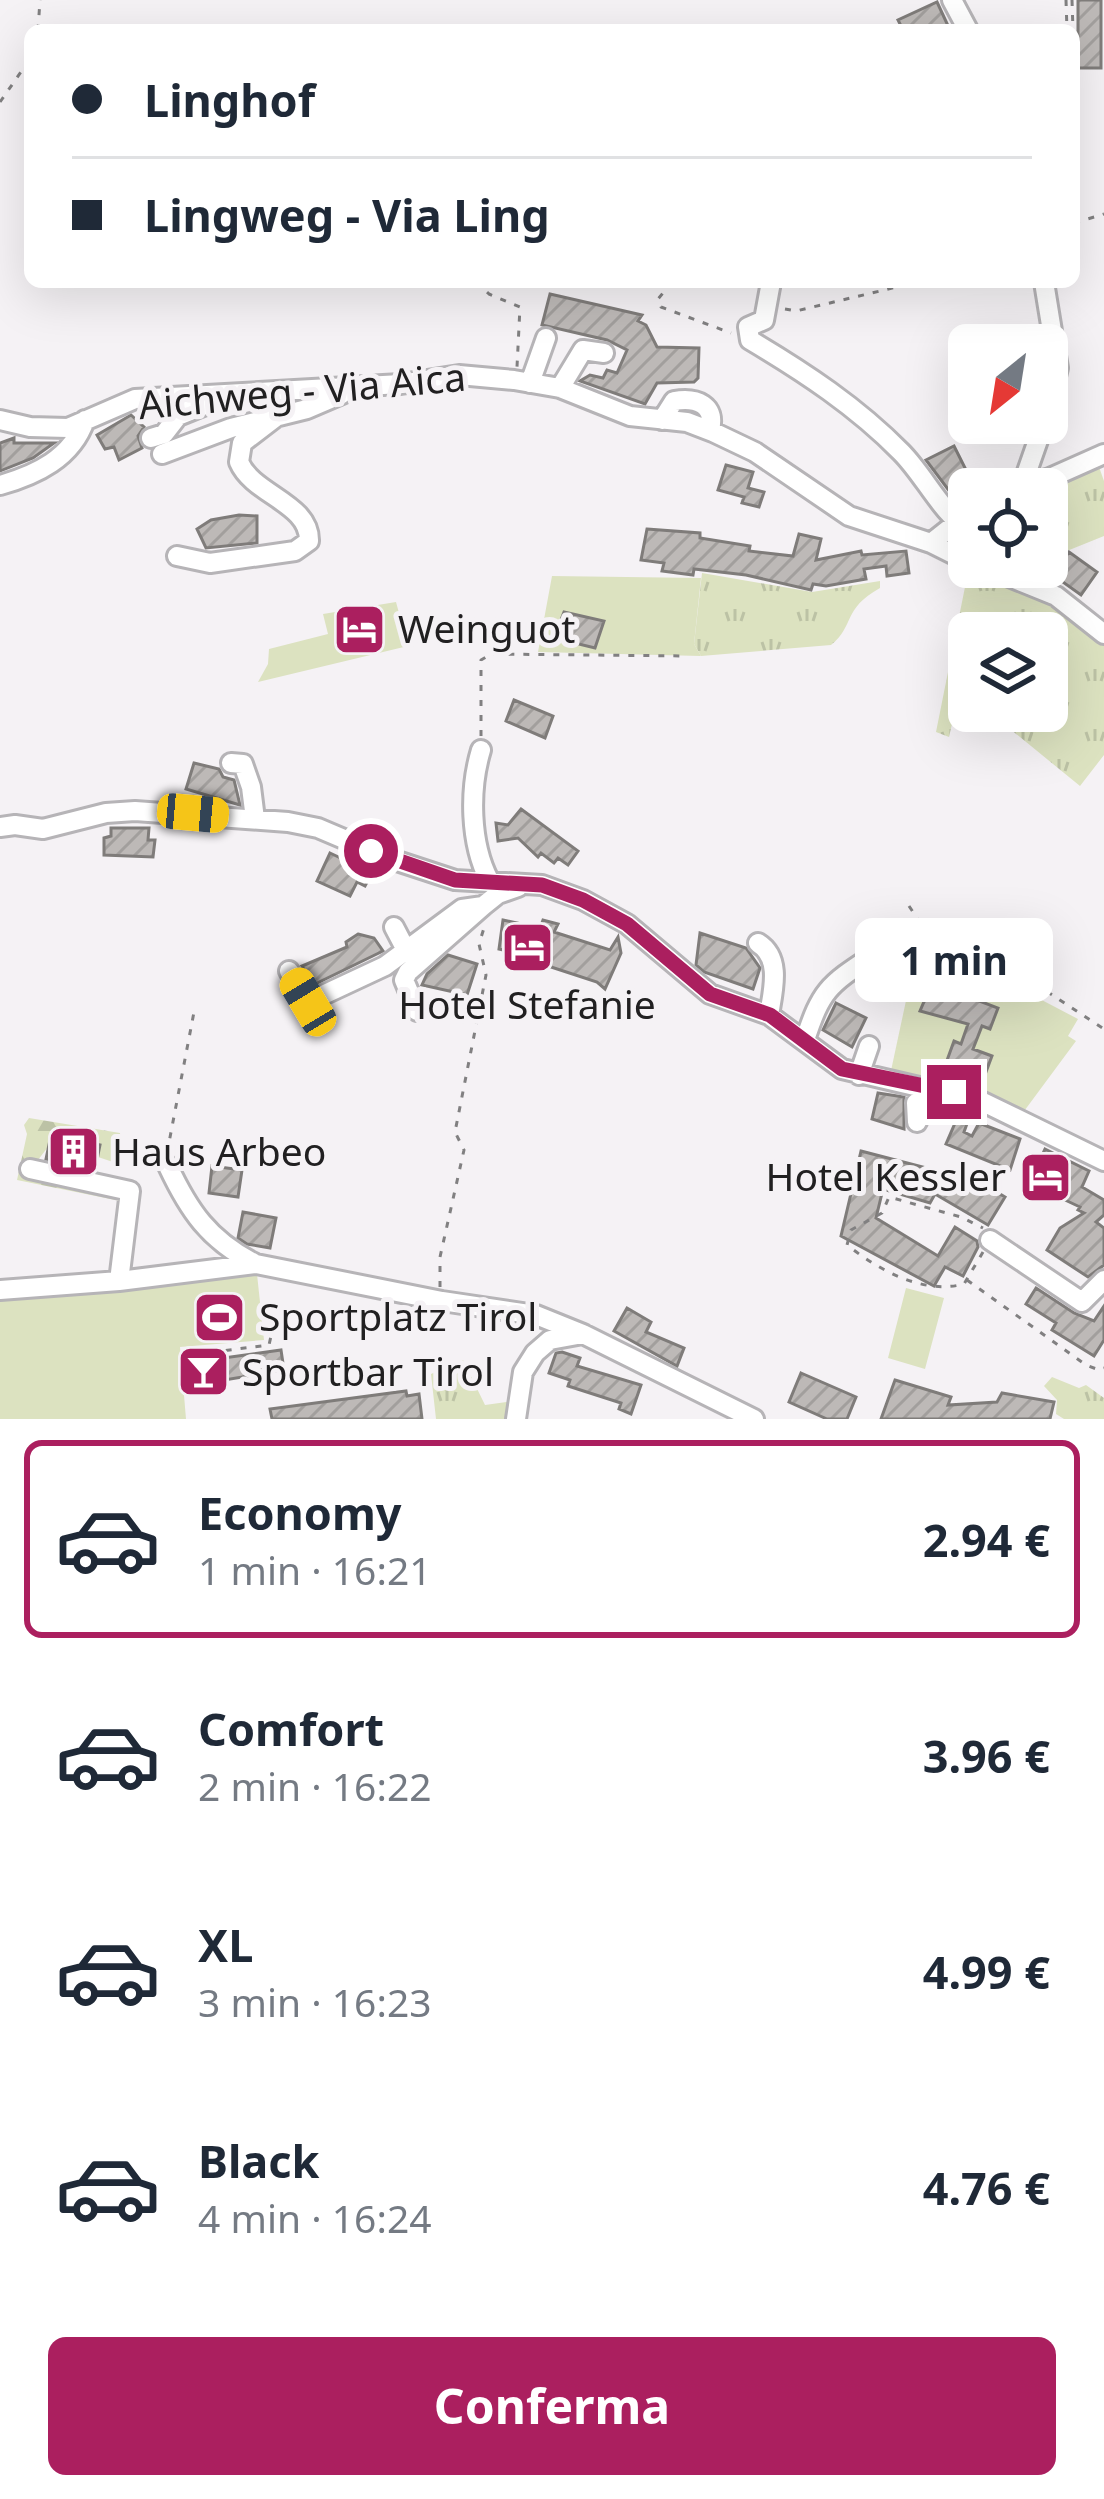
<!DOCTYPE html>
<html lang="it">
<head>
<meta charset="utf-8">
<style>
  body { margin:0; font-family:"Noto Sans",sans-serif; background:#f6f6f7; color:#1f2937; height:100vh; display:flex; flex-direction:column; font-size:45px; white-space:nowrap }
  * { box-sizing:border-box; margin:0 }
  p { font-size:39px; color:#747a83 }
  .icon { flex:none; width:66px; height:66px; fill:none; stroke:currentColor; stroke-width:2; stroke-linecap:round; stroke-linejoin:round }
  .map { position:relative; height:1419px; overflow:hidden }
  .details { display:flex; flex-direction:column; background:#fff; flex:1 }
  .details>* { flex:none }
  .banner { position:absolute; left:24px; top:24px; width:1056px; height:264px; border-radius:18px; box-shadow:0 12px 48px #0002; display:grid; align-content:center; height:264px; padding:0 48px; background:#fff }
  .needle { width:78px; rotate:210deg }
  .fabs { position:absolute; left:948px; top:324px; display:grid; gap:24px }
  .fabs a { display:grid; place-items:center; width:120px; height:120px; border-radius:18px; background:#fff; box-shadow:0 12px 48px #0002; font-size:60px }
  .end { position:absolute; width:54px; height:54px; margin:-27px; border:15px solid #ab1f5f; background:#fff; box-shadow:0 0 0 6px #fff }
  .from { border-radius:50% }
  .bubble { position:absolute; height:84px; border-radius:18px; background:#fff; box-shadow:0 12px 48px #0002; font-size:39px; font-weight:700; line-height:84px; text-align:center }
  .car { position:absolute; width:36px; height:72px; margin:-36px -18px; border-radius:15px; box-shadow:0 0 9px 3px #0007; background:linear-gradient(#f5c518 24%,#345 0 40%,#f5c518 0 76%,#345 0 86%,#f5c518 0) }
  .banner b { display:flex; align-items:center; gap:42px; height:114px; font-size:45px }
  .banner b+b { border-top:3px solid #e0e1e3 }
  .banner i { width:30px; height:30px; background:#1f2937 }
  ul { padding:21px 0 0; list-style:none }
  li { display:flex; align-items:center; gap:36px; height:198px; margin:0 24px 18px; padding:0 24px; border:6px solid transparent; border-radius:18px }
  li div { flex:1 }
  li b { display:block; font-size:45px }
  li em { font-style:normal; font-weight:700 }
  li.on { border-color:#ab1f5f }
  li>.icon { width:108px; height:108px; stroke-width:1.5 }
  .primary-button { display:flex; gap:24px; margin-top:auto; padding:24px 48px }
  .primary-button a { flex:1; height:138px; border-radius:18px; background:#ab1f5f; color:#fff; font-size:48px; font-weight:700; line-height:138px; text-align:center }
  .map>svg:first-child { display:block }
  .grass { fill:url(#grass-tufts) }
  .forest { fill:url(#forest-firs) }
  .garden { fill:#dce2c0 }
  .building { fill:url(#building-hatch); stroke:#7f7c7a; stroke-width:3 }
  .lines { fill:none; stroke-linecap:round; stroke-linejoin:round }
  .minor-casing { stroke:#b6b4b7; stroke-width:24 }
  .path { stroke:#818081; stroke-width:3; stroke-dasharray:6 9; stroke-linecap:butt }
  .minor { stroke:#fff; stroke-width:18 }
  .route { stroke:#ab1f5f; stroke-width:15 }
  .labels { text-anchor:middle; stroke-width:10; stroke-linejoin:round; paint-order:stroke }
  .street-label { font-size:39px; fill:#212021; stroke:#f5f2f5 }
  .poi-label { font-size:39px; fill:#212021; stroke:#f5f2f5; text-anchor:start }
</style>
</head>
<body>
<div class="map">
<svg width="1104" height="1419" viewBox="0 0 1104 1419">
  <defs>
    <pattern id="grass-tufts" width="24" height="20" patternUnits="userSpaceOnUse" patternTransform="scale(3)"><rect width="24" height="20" fill="#dce2c0"/><path d="M3 7l-1-3M5 7V3M7 7l1-3M15 17l-1-3M17 17v-4M19 17l1-3" fill="none" stroke="#bcc2a5"/></pattern>
    <pattern id="forest-firs" width="22" height="20" patternUnits="userSpaceOnUse" patternTransform="scale(3)"><rect width="22" height="20" fill="#dce2c0"/><path d="M5 1l3.5 6h-7zM16 11l3.5 6h-7z" fill="#bcc2a5"/></pattern>
    <pattern id="building-hatch" width="6" height="6" patternUnits="userSpaceOnUse" patternTransform="scale(3)"><rect width="6" height="6" fill="#bdb9b7"/><path d="M-1 1l2-2M0 6l6-6M5 7l2-2" fill="none" stroke="#a29f9d"/></pattern>
  </defs>
  <rect width="100%" height="100%" fill="#f5f2f5"/>
  <path class="grass" d="M 1098,464 L 1104,481 L 1104,536 L 1047,559 L 1047,489 L 1033,489 Z
    M 969,567 C 1021,567 1064,605 1104,634 L 1104,755 L 1080,786 L 988,711 L 1047,711 L 1047,633 L 969,633 L 969,695 L 960,689 L 949,737 L 936,732 Z
    M 702,573 L 812,592 L 880,581 L 880,588 C 842,609 855,626 831,645 L 701,656 L 694,644 Z
    M 463,1360 L 485,1405 L 520,1400 L 516,1419 L 436,1419 L 431,1374 Z
    M 1052,1377 L 1079,1388 L 1086,1385 L 1104,1398 L 1104,1419 L 1064,1419 L 1056,1414 L 1057,1400 L 1044,1386 Z"/>
  <path class="forest" d="M 29,1118 L 120,1133 L 122,1151 L 116,1163 L 98,1157 L 100,1145 L 51,1135 L 48,1147 L 31,1169 L 126,1188 L 130,1203 L 17,1180 L 27,1134 L 24,1125 Z"/>
  <path class="garden" d="M 552,576 L 701,578 L 694,644 L 701,656 L 538,652 Z
    M 396,602 L 408,646 L 258,682 L 268,664 L 269,649 L 328,634 L 323,614 Z
    M 923,938 L 1078,1019 L 1068,1036 L 1076,1041 L 1019,1118 L 889,1080 L 913,968 Z
    M 257,1274 L 264,1340 L 180,1347 L 186,1419 L 0,1419 L 0,1295 Z
    M 906,1288 L 944,1298 L 925,1369 L 888,1358 Z"/>
  <path class="building" d="M 1078,0 L 1101,0 L 1101,68 L 1078,68 Z
    M 937,2 L 950,30 L 903,30 L 898,20 Z
    M 550,294 L 642,315 L 638,321 L 646,325 L 657,347 L 699,348 L 698,378 L 694,382 L 657,383 L 645,404 L 580,381 L 590,375 L 603,378 L 607,370 L 617,373 L 627,350 L 607,340 L 542,325 Z
    M 131,415 L 144,427 L 138,436 L 142,448 L 119,460 L 114,447 L 105,449 L 97,435 Z
    M 14,438 L 14,443 L 54,443 L 33,458 L 0,471 L 0,443 Z
    M 954,446 L 969,476 L 978,473 L 983,485 L 969,489 L 969,500 L 959,504 L 926,460 Z
    M 726,465 L 753,472 L 748,488 L 764,492 L 759,507 L 742,503 L 744,497 L 718,490 Z
    M 239,515 L 257,516 L 257,543 L 206,548 L 197,529 L 211,520 Z
    M 647,529 L 700,533 L 700,538 L 750,546 L 749,551 L 793,556 L 799,534 L 821,539 L 816,560 L 861,551 L 862,555 L 906,551 L 909,573 L 887,576 L 886,566 L 864,569 L 866,579 L 826,586 L 813,584 L 811,590 L 746,575 L 694,569 L 693,575 L 662,571 L 664,563 L 641,560 Z
    M 1069,552 L 1097,572 L 1081,595 L 1053,575 Z
    M 564,612 L 604,621 L 595,648 L 554,638 Z
    M 372,613 L 374,641 L 339,643 L 337,615 Z
    M 514,700 L 553,716 L 545,738 L 506,721 Z
    M 194,763 L 219,769 L 223,777 L 234,780 L 240,805 L 186,789 Z
    M 521,809 L 578,851 L 568,865 L 558,858 L 554,863 L 541,853 L 538,857 L 518,838 L 498,841 L 496,823 L 508,825 Z
    M 111,828 L 149,828 L 148,840 L 155,840 L 153,857 L 104,855 L 104,838 L 111,836 Z
    M 330,853 L 372,873 L 365,886 L 357,882 L 350,896 L 317,881 Z
    M 503,920 L 540,928 L 543,920 L 558,924 L 554,932 L 610,950 L 618,937 L 621,953 L 605,989 L 597,982 L 545,965 L 547,960 L 499,949 Z
    M 700,933 L 746,948 L 760,968 L 753,989 L 704,972 L 696,965 Z
    M 358,934 L 374,938 L 383,951 L 313,985 L 302,966 L 347,947 L 346,942 Z
    M 448,955 L 477,964 L 467,995 L 422,985 L 427,974 Z
    M 932,983 L 998,1008 L 990,1029 L 982,1026 L 973,1049 L 992,1056 L 980,1088 L 941,1077 L 954,1041 L 961,1044 L 968,1024 L 920,1011 Z
    M 836,1003 L 866,1018 L 852,1047 L 823,1030 Z
    M 878,1093 L 904,1097 L 904,1129 L 872,1119 Z
    M 959,1114 L 969,1118 L 964,1132 L 972,1136 L 979,1123 L 1020,1139 L 1010,1170 L 946,1144 Z
    M 51,1135 L 100,1145 L 95,1170 L 46,1159 Z
    M 1045,1149 L 1089,1171 L 1082,1187 L 1104,1200 L 1104,1215 L 1096,1222 L 1104,1228 L 1104,1265 L 1088,1277 L 1047,1250 L 1060,1228 L 1084,1213 L 1078,1210 L 1080,1207 L 1029,1183 Z
    M 861,1151 L 980,1182 L 1005,1197 L 988,1225 L 935,1194 L 930,1203 L 883,1189 L 876,1218 L 938,1256 L 955,1227 L 977,1241 L 978,1247 L 963,1276 L 945,1267 L 934,1286 L 841,1236 Z
    M 212,1166 L 242,1170 L 238,1197 L 209,1193 Z
    M 243,1212 L 276,1218 L 270,1248 L 247,1244 L 238,1238 Z
    M 1036,1288 L 1074,1313 L 1094,1321 L 1104,1306 L 1104,1340 L 1094,1356 L 1052,1330 L 1056,1323 L 1026,1304 Z
    M 627,1308 L 651,1322 L 646,1332 L 684,1348 L 677,1366 L 614,1331 Z
    M 281,1350 L 284,1370 L 188,1386 L 187,1363 Z
    M 562,1352 L 580,1358 L 577,1366 L 641,1385 L 631,1414 L 619,1409 L 621,1403 L 568,1386 L 570,1380 L 549,1373 L 556,1353 Z
    M 801,1373 L 856,1397 L 847,1419 L 827,1419 L 789,1402 Z
    M 895,1380 L 951,1397 L 948,1405 L 997,1402 L 1002,1393 L 1054,1402 L 1050,1419 L 881,1419 Z
    M 406,1391 L 407,1396 L 419,1394 L 422,1419 L 272,1419 L 270,1409 Z"/>
  <g class="lines">
    <defs>
      <path id="minor" d="M 952,0 L 968,30
        M 771,282 L 764,320 L 748,327 L 750,340 C 804,372 857,407 901,452 C 925,476 941,513 969,530
        M 1044,282 L 1058,368 L 1047,414
        M 530,383 L 546,338
        M 560,388 L 583,350 L 604,353
        M 0,420 L 30,427 L 68,428 L 135,399 L 401,384 L 459,375 L 514,380 L 560,388 L 630,416 L 687,422 L 713,432 L 755,452 L 849,516 L 931,543 L 969,562
        M 662,420 L 674,401 C 697,397 716,405 710,430
        M 151,438 L 164,434 L 178,416 L 225,397
        M 162,454 L 231,428 L 307,409 L 342,394
        M 1023,483 L 1044,423
        M 0,485 C 36,475 72,458 85,420
        M 1011,489 L 1050,478 L 1104,454
        M 931,543 L 969,513
        M 177,556 L 210,563 L 295,551 L 309,541 C 310,503 253,495 239,462 L 242,443 L 276,417
        M 985,567 L 1056,596 L 1104,634
        M 481,750 C 469,790 470,843 489,880
        M 231,763 L 243,764 L 251,787 L 255,819
        M 0,827 L 15,825 L 43,829 L 106,813 L 135,811 L 288,822 L 318,828 L 391,859 L 455,880 L 542,885 L 583,900 L 627,924 L 710,994 L 769,1015 L 842,1069 L 983,1102 L 1104,1161
        M 394,927 L 406,950
        M 758,943 C 782,958 773,990 769,1015
        M 289,971 L 308,1002 L 385,966 L 462,909 L 483,906 L 498,894 L 518,887
        M 417,1011 L 404,980 L 408,972 L 483,906
        M 805,1040 C 821,991 828,985 871,957 L 889,963
        M 859,1075 L 869,1046
        M 917,1110 L 945,1113
        M 917,1122 L 916,1103 L 935,1089
        M 168,1166 C 189,1211 209,1240 254,1263
        M 30,1169 L 130,1191 L 119,1281
        M 990,1240 L 1082,1302 L 1104,1280
        M 0,1290 L 119,1281 L 256,1264 L 442,1301 L 536,1315 L 583,1334
        M 516,1419 L 523,1372 L 535,1353 L 550,1340 L 583,1334 L 754,1419"/>
    </defs>
    <use href="#minor" class="minor-casing"/>
    <path class="path" d="M 1066,0 L 1067,30
      M 1072,0 L 1073,30
      M 38,30 L 40,0
      M 1074,46 L 1076,46
      M 0,102 L 30,59
      M 1074,223 L 1104,214
      M 476,282 L 489,294 L 520,307 L 517,367
      M 672,282 L 658,299 L 661,307 L 731,333
      M 785,309 L 796,311 L 918,282
      M 481,736 L 481,660 L 491,654 L 686,656
      M 909,906 L 919,921 L 944,940 L 970,948 L 1037,985 L 1104,1029
      M 167,1153 L 194,1012
      M 983,1252 L 964,1284 C 923,1295 879,1270 847,1245 L 851,1230 L 882,1213 L 889,1197 L 961,1217 L 983,1228
      M 967,1280 L 1086,1365 L 1099,1370 L 1104,1368
      M 440,1287 L 440,1257 L 464,1150 L 455,1132 L 486,975 L 479,944 L 484,928
      M 181,1356 L 269,1345 L 271,1336"/>
    <use href="#minor" class="minor"/>
  </g>
  <g class="lines">
    <path class="route" d="M 371,851 L 455,880 L 542,885 L 583,900 L 627,924 L 710,994 L 770,1015 L 842,1069 L 954,1092"/>
  </g>
  <defs>
    <symbol id="hotel-square" viewBox="-11 -11 22 22"><rect x="-9" y="-9" width="18" height="18" rx="4" fill="#ab1f5f" stroke="#f5f2f5"/><path d="M-6-4.5h1.5V1H6V5H4.5V3h-9V5H-6ZM-4 0a1.8 1.8 0 1 1 3.6 0ZM.5 0V-2.5h3Q6-2.5 6 0Z" fill="#fff"/></symbol>
    <symbol id="building-square" viewBox="-11 -11 22 22"><rect x="-9" y="-9" width="18" height="18" rx="4" fill="#ab1f5f" stroke="#f5f2f5"/><path d="M-4-6H4V6H1V3H-1V6H-4ZM-2.5-4.3h1.7v1.8h-1.7ZM.8-4.3h1.7v1.8H.8ZM-2.5-1h1.7V.8h-1.7ZM.8-1h1.7V.8H.8Z" fill="#fff"/></symbol>
    <symbol id="stadium-square" viewBox="-11 -11 22 22"><rect x="-9" y="-9" width="18" height="18" rx="4" fill="#ab1f5f" stroke="#f5f2f5"/><path d="M0-5a6.5 5 0 1 0 0 10a6.5 5 0 1 0 0-10ZM-3.5-1.8h7v3.6h-7Z" fill="#fff"/></symbol>
    <symbol id="bar-square" viewBox="-11 -11 22 22"><rect x="-9" y="-9" width="18" height="18" rx="4" fill="#ab1f5f" stroke="#f5f2f5"/><path d="M-6-5H6L.8 .8V4.5H3.5V6h-7V4.5H-.8V.8Z" fill="#fff"/></symbol>
  </defs>
  <g fill-rule="evenodd">
    <use href="#hotel-square" x="330" y="600" width="59" height="59"/>
    <use href="#hotel-square" x="498" y="918" width="59" height="59"/>
    <use href="#building-square" x="44" y="1122" width="59" height="59"/>
    <use href="#hotel-square" x="1016" y="1148" width="59" height="59"/>
    <use href="#stadium-square" x="190" y="1288" width="59" height="59"/>
    <use href="#bar-square" x="174" y="1342" width="59" height="59"/>
  </g>
  <g class="labels">
    <g class="street-label">
      <text transform="translate(302 391) rotate(-5)" y="14">Aichweg - Via Aica</text>
    </g>
    <g class="poi-label">
      <text x="398" y="643">Weinguot</text>
      <text x="527" y="1019" text-anchor="middle">Hotel Stefanie</text>
      <text x="112" y="1166">Haus Arbeo</text>
      <text x="1006" y="1191" text-anchor="end">Hotel Kessler</text>
      <text x="259" y="1331">Sportplatz Tirol</text>
      <text x="242" y="1386">Sportbar Tirol</text>
    </g>
  </g>
</svg>
<div class="fabs">
<a><svg class="needle" viewBox="-14 -14 28 28"><path d="M0-13l5 13h-10z" fill="#e53935"/><path d="M0 13l5-13h-10z" fill="#747a83"/></svg></a>
<a><svg class="icon" aria-label="locate" viewBox="0 0 24 24"><circle cx="12" cy="12" r="6"/><path d="M12 2v4M12 18v4M2 12h4M18 12h4"/></svg></a>
<a><svg class="icon" aria-label="layers" viewBox="0 0 24 24"><path d="M12 4l9 5-9 5-9-5zM3 14l9 5 9-5"/></svg></a>
</div>
<i class="end from" style="left:371px;top:851px"></i>
<i class="end" style="left:954px;top:1092px"></i>
<div class="bubble" style="left:855px;top:918px;width:198px">1 min</div>
<i class="car" style="left:193px;top:813px;rotate:95deg"></i>
<i class="car" style="left:308px;top:1002px;rotate:329deg"></i>
<div class="banner">
<b><i class="from"></i>Linghof</b>
<b><i></i>Lingweg - Via Ling</b>
</div>
</div>
<section class="details">
<ul>
<li class="on"><svg class="icon" aria-label="car" viewBox="0 0 24 24"><path d="M5 17H2v-5l4-1 3-4h7l3 4 3 1v5h-3M9 17h6M6 11h13"/><circle cx="7" cy="17" r="2"/><circle cx="17" cy="17" r="2"/></svg><div><b>Economy</b><p>1 min · 16:21</p></div><em>2.94 €</em></li>
<li><svg class="icon" aria-label="car" viewBox="0 0 24 24"><path d="M5 17H2v-5l4-1 3-4h7l3 4 3 1v5h-3M9 17h6M6 11h13"/><circle cx="7" cy="17" r="2"/><circle cx="17" cy="17" r="2"/></svg><div><b>Comfort</b><p>2 min · 16:22</p></div><em>3.96 €</em></li>
<li><svg class="icon" aria-label="car" viewBox="0 0 24 24"><path d="M5 17H2v-5l4-1 3-4h7l3 4 3 1v5h-3M9 17h6M6 11h13"/><circle cx="7" cy="17" r="2"/><circle cx="17" cy="17" r="2"/></svg><div><b>XL</b><p>3 min · 16:23</p></div><em>4.99 €</em></li>
<li><svg class="icon" aria-label="car" viewBox="0 0 24 24"><path d="M5 17H2v-5l4-1 3-4h7l3 4 3 1v5h-3M9 17h6M6 11h13"/><circle cx="7" cy="17" r="2"/><circle cx="17" cy="17" r="2"/></svg><div><b>Black</b><p>4 min · 16:24</p></div><em>4.76 €</em></li>
</ul>
<div class="primary-button"><a>Conferma</a></div>
</section>
</body>
</html>
